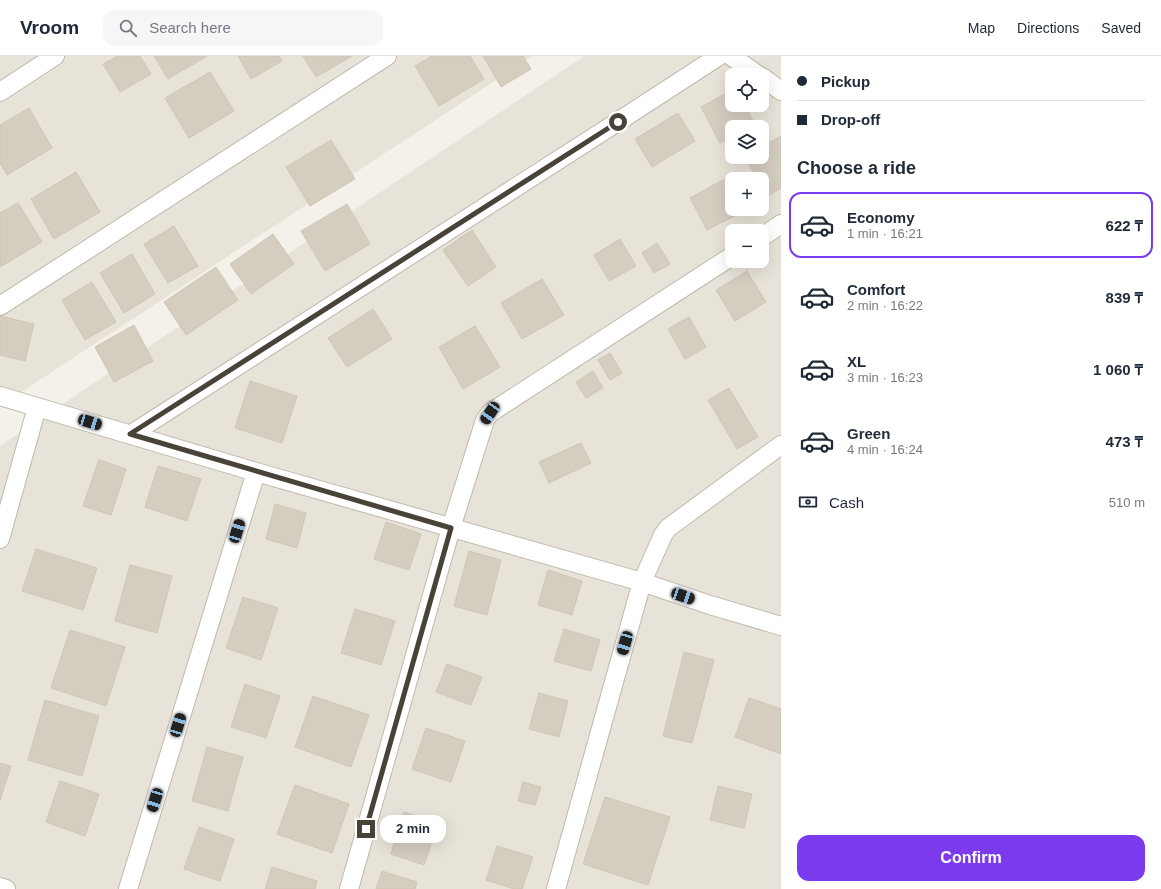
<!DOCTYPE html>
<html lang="en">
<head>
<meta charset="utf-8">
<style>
  body { margin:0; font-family:Arial,sans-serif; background:#f6f6f7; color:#1f2937; height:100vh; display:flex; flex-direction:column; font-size:15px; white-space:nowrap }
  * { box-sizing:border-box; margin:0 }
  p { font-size:13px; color:#747a83 }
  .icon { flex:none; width:22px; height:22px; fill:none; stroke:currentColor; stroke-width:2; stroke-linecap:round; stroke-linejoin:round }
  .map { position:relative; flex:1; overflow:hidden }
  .details { display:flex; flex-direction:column; background:#fff; width:380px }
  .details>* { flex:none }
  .top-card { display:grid; align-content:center; height:88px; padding:0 16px; background:#fff }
  .controls { position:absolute; left:725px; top:12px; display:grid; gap:8px }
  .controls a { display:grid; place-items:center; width:44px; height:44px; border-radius:8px; background:#fff; box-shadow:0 4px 16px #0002; font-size:20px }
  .end { position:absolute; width:18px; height:18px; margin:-9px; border:5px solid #484238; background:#fff; box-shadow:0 0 0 2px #fff }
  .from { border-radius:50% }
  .bubble { position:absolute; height:28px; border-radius:12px; background:#fff; box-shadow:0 4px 16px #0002; font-size:13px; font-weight:600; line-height:28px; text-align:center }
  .car { position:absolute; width:12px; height:24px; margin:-12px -6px; border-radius:5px; box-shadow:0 0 3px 1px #0007; background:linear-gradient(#222 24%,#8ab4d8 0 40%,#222 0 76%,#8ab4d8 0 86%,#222 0) }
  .top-card b { display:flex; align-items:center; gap:14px; height:38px; font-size:15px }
  .top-card b+b { border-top:1px solid #e0e1e3 }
  .top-card i { width:10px; height:10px; background:#1f2937 }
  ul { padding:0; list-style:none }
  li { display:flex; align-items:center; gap:12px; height:66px; margin:0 8px 6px; padding:0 8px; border:2px solid transparent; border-radius:12px }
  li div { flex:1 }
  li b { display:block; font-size:15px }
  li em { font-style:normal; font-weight:600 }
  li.selected { border-color:#7c3aed }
  li>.icon { width:36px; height:36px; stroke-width:1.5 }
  h2 { padding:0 16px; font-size:18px; line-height:48px }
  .pay { display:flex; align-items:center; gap:10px; height:44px; padding:0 16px; font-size:15px }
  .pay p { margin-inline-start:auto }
  .button { display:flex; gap:8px; margin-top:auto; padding:8px 16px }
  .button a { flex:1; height:46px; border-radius:12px; background:#7c3aed; color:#fff; font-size:16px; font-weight:600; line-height:46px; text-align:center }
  header { display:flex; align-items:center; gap:24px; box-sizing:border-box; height:56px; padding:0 20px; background:#fff; border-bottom:1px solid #e0e1e3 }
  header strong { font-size:19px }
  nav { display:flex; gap:22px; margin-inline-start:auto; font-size:14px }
  .search { width:280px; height:36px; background:#f6f6f7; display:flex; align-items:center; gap:10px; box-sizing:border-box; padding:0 14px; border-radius:12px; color:#747a83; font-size:15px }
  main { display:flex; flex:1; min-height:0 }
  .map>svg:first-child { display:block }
  .residential { fill:#e8e3d8; fill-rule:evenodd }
  .building { fill:#d5cdc0; stroke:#d0c5b3 }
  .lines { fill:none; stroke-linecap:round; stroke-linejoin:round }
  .minor-casing { stroke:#bfb9ad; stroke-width:20 }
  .minor { stroke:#fff; stroke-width:18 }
  .route { stroke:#484238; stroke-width:5 }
</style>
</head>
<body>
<header>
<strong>Vroom</strong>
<div class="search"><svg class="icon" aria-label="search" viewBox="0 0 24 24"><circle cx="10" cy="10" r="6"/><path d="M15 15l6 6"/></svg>Search here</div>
<nav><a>Map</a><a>Directions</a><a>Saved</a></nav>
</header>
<main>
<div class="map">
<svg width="781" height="833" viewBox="0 0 781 833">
  <rect width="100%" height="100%" fill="#f4f1ea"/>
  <path class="residential" d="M 0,0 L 533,0 L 0,350 Z
    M 585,0 L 781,0 L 781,833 L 0,833 L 0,390 ZM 732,19 L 762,19 L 762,49 L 732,49 ZM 732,71 L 762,71 L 762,101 L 732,101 ZM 732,123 L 762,123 L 762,153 L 732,153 ZM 732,175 L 762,175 L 762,205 L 732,205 Z"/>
  <path class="building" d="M 118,0 L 140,0 L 151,18 L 120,36 L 103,8 Z
    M 154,0 L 207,0 L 168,23 Z
    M 238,0 L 279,0 L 282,5 L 251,23 Z
    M 303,0 L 352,0 L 316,21 Z
    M 432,0 L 470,0 L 484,23 L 439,50 L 415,10 Z
    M 483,0 L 523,0 L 531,13 L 501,31 Z
    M 210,16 L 234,55 L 189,82 L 165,42 Z
    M 732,34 L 732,49 L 744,49 L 755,68 L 749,71 L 732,71 L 732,80 L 720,87 L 701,51 Z
    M 29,52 L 52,92 L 7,119 L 0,107 L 0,69 Z
    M 678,57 L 695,85 L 652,111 L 635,83 Z
    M 781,80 L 781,132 L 768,140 L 762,130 L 762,123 L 758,123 L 745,102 L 747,101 L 762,101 L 762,91 Z
    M 331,84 L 355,123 L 310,150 L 286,111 Z
    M 76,116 L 100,156 L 54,183 L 31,143 Z
    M 732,119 L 734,123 L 732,123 L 732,153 L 748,153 L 707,174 L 690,142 Z
    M 18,147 L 42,186 L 0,211 L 0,157 Z
    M 347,148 L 370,188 L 325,215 L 301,175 Z
    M 174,170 L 198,210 L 168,227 L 144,188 Z
    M 472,174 L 496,211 L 468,230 L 443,194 Z
    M 273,178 L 294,208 L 251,238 L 230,208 Z
    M 620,183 L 636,210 L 609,225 L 594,199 Z
    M 657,187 L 670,208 L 654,217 L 642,197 Z
    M 132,198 L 155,238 L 124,257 L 100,217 Z
    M 216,211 L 238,244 L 186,279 L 164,246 Z
    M 747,215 L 766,246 L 735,265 L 716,234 Z
    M 542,223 L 564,259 L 522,283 L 501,247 Z
    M 92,226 L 116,266 L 85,284 L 62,244 Z
    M 373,253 L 392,283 L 347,311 L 328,282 Z
    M 0,260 L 34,268 L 25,305 L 0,299 Z
    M 689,261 L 706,291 L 685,303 L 668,273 Z
    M 134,269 L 153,305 L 114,326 L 95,291 Z
    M 475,270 L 500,311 L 463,333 L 439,291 Z
    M 610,297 L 622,317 L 610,324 L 598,304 Z
    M 593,315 L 603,332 L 586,342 L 576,326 Z
    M 250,325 L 297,340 L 282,387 L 235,372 Z
    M 729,332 L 758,381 L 737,393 L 708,344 Z
    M 581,387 L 591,407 L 549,427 L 539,406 Z
    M 99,404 L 126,413 L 111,459 L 83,450 Z
    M 158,410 L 201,423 L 187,465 L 145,451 Z
    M 275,448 L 306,457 L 297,492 L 266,483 Z
    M 386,466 L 421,478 L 409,514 L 374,503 Z
    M 36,493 L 97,512 L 83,554 L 22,535 Z
    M 469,495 L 501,504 L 487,559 L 454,550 Z
    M 130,509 L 172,520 L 157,577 L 115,565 Z
    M 548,514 L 582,525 L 572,559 L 538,549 Z
    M 243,541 L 278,552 L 261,604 L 226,592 Z
    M 355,553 L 395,565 L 381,609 L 341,597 Z
    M 564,573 L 600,584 L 591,615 L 554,605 Z
    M 70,574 L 125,591 L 106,650 L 51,632 Z
    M 684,596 L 714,604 L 692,687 L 663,680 Z
    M 447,608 L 482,621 L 471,649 L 436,636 Z
    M 245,628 L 280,640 L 266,682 L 231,671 Z
    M 539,637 L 568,645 L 559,681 L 529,673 Z
    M 313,640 L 369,659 L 351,711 L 295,691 Z
    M 749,642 L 781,653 L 781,698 L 735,681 Z
    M 45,644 L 99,660 L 82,720 L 28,704 Z
    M 426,672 L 465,685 L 451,726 L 412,713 Z
    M 207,691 L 243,701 L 228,755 L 192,745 Z
    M 0,707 L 11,710 L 0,744 Z
    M 60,725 L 99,738 L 85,780 L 46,766 Z
    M 523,726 L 541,731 L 535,749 L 518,745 Z
    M 295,729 L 349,748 L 332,797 L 277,778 Z
    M 718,730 L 752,738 L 744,772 L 710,764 Z
    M 605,741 L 670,761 L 648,829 L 583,808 Z
    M 404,756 L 438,767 L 424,809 L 391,798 Z
    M 199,771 L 234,783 L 220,825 L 184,813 Z
    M 497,790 L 533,801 L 522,833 L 514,833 L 486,824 Z
    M 272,811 L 317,825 L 315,833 L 265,833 Z
    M 382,815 L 417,826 L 415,833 L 376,833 Z"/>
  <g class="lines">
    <defs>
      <path id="minor" d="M 731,0 L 758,19
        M 762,21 L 781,35
        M 0,36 L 55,0
        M 762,181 L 781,168
        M 0,250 L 387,0
        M 0,340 L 256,416 L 642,526 L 710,549 L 781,570
        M 130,379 L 605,74 L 719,0
        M 0,483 L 37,351
        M 0,831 L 6,833
        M 128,833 L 256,416
        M 349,833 L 451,472 L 485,364 L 490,357 L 732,200
        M 556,833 L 642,526 L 663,479 L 668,472 L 781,389"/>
    </defs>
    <use href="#minor" class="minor-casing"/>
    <use href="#minor" class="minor"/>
  </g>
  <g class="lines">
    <path class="route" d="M 366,773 L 451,472 L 130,378 L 618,66"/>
  </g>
</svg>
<div class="controls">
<a><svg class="icon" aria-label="locate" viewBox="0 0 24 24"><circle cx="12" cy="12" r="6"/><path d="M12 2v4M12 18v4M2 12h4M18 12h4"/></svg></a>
<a><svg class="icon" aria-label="layers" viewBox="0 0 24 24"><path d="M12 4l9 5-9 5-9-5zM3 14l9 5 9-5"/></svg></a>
<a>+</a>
<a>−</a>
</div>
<i class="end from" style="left:618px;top:66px"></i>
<i class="end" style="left:366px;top:773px"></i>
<div class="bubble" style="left:380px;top:759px;width:66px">2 min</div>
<i class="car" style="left:490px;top:357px;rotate:214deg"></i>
<i class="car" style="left:90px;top:366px;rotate:107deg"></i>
<i class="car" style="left:237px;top:475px;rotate:17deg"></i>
<i class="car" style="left:683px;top:540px;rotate:109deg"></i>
<i class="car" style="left:625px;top:587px;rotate:196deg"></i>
<i class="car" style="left:178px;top:669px;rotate:17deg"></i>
<i class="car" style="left:155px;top:744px;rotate:197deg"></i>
</div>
<section class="details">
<div class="top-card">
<b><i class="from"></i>Pickup</b>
<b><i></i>Drop-off</b>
</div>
<h2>Choose a ride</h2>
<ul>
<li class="selected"><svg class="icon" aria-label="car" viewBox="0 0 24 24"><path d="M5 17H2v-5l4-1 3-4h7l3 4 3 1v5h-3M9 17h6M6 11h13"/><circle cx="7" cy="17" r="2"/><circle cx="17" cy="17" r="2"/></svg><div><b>Economy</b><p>1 min · 16:21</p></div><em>622 ₸</em></li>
<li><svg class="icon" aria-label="car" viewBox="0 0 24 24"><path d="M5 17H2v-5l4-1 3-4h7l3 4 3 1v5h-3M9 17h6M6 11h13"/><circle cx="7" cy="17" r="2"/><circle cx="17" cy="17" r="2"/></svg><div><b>Comfort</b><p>2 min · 16:22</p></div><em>839 ₸</em></li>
<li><svg class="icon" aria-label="car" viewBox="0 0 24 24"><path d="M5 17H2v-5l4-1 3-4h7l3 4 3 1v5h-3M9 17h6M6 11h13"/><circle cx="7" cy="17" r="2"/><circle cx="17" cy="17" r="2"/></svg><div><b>XL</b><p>3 min · 16:23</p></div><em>1 060 ₸</em></li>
<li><svg class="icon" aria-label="car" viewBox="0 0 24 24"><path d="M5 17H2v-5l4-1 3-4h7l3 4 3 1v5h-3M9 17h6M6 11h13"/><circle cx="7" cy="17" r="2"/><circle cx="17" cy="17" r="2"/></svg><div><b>Green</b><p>4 min · 16:24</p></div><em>473 ₸</em></li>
</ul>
<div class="pay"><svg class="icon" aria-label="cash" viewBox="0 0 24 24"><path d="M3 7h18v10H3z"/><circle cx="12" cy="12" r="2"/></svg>Cash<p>510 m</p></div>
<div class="button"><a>Confirm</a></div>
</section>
</main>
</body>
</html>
